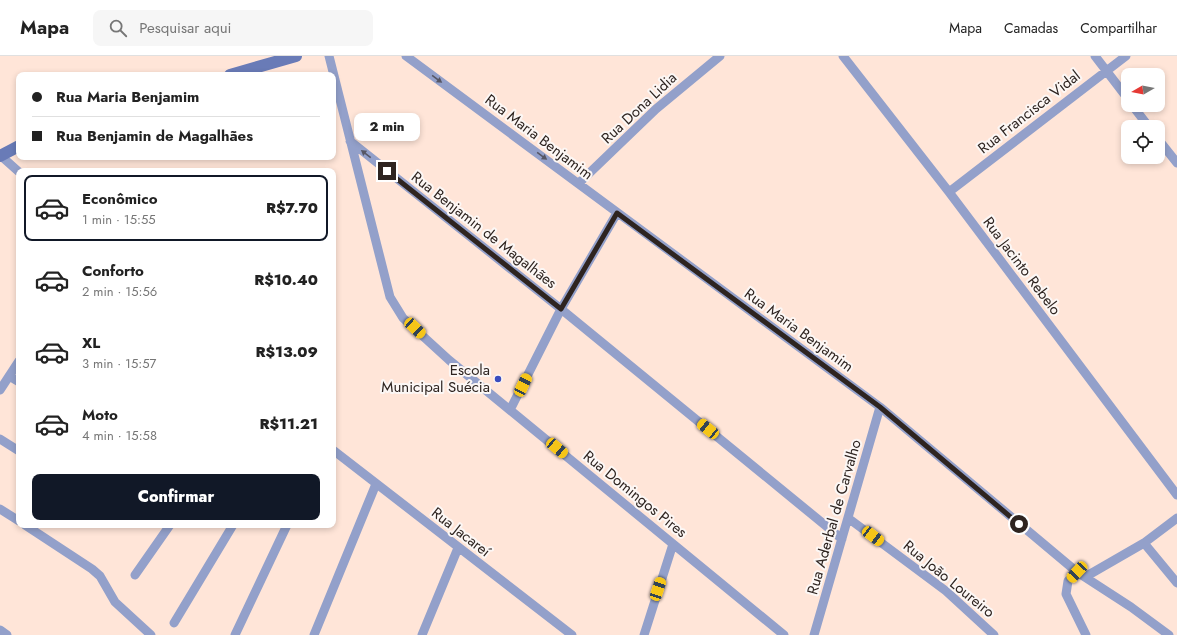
<!DOCTYPE html>
<html lang="pt">
<head>
<meta charset="utf-8">
<style>
  body { margin:0; font-family:Jost,sans-serif; background:#f6f6f6; color:#222; height:100vh; display:flex; flex-direction:column; font-size:15px; white-space:nowrap }
  * { box-sizing:border-box; margin:0 }
  p { font-size:13px; color:#767676 }
  .icon { flex:none; width:22px; height:22px; fill:none; stroke:currentColor; stroke-width:2; stroke-linecap:round; stroke-linejoin:round }
  .map { position:relative; flex:1; overflow:hidden }
  .side { position:absolute; left:16px; top:112px; width:320px; height:360px; display:flex; flex-direction:column; background:#fff; border-radius:8px; box-shadow:0 2px 6px #0003 }
  .side>* { flex:none }
  .banner { position:absolute; left:16px; top:16px; width:320px; height:88px; border-radius:8px; box-shadow:0 2px 6px #0003; display:grid; align-content:center; height:88px; padding:0 16px; background:#fff }
  .needle { width:26px; rotate:261deg }
  .fabs { position:absolute; left:1121px; top:12px; display:grid; gap:8px }
  .fabs a { display:grid; place-items:center; width:44px; height:44px; border-radius:8px; background:#fff; box-shadow:0 2px 6px #0003; font-size:20px }
  .end { position:absolute; width:18px; height:18px; margin:-9px; border:5px solid #2e2420; background:#fff; box-shadow:0 0 0 2px #fff }
  .from { border-radius:50% }
  .bubble { position:absolute; height:28px; border-radius:8px; background:#fff; box-shadow:0 2px 6px #0003; font-size:13px; font-weight:800; line-height:28px; text-align:center }
  .car { position:absolute; width:12px; height:24px; margin:-12px -6px; border-radius:5px; box-shadow:0 0 3px 1px #0007; background:linear-gradient(#f5c518 24%,#345 0 40%,#f5c518 0 76%,#345 0 86%,#f5c518 0) }
  .banner b { display:flex; align-items:center; gap:14px; height:38px; font-size:15px }
  .banner b+b { border-top:1px solid #e0e0e0 }
  .banner i { width:10px; height:10px; background:#222 }
  ul { padding:7px 0 0; list-style:none }
  li { display:flex; align-items:center; gap:12px; height:66px; margin:0 8px 6px; padding:0 8px; border:2px solid transparent; border-radius:8px }
  li div { flex:1 }
  li b { display:block; font-size:15px }
  li em { font-style:normal; font-weight:800 }
  li.on { border-color:#111827 }
  li>.icon { width:36px; height:36px; stroke-width:1.5 }
  .button { display:flex; gap:8px; margin-top:auto; padding:8px 16px }
  .button a { flex:1; height:46px; border-radius:8px; background:#111827; color:#fff; font-size:16px; font-weight:800; line-height:46px; text-align:center }
  header { display:flex; align-items:center; gap:24px; box-sizing:border-box; height:56px; padding:0 20px; background:#fff; border-bottom:1px solid #e0e0e0 }
  header strong { font-size:19px }
  nav { display:flex; gap:22px; margin-inline-start:auto; font-size:14px }
  .search { width:280px; height:36px; background:#f6f6f6; display:flex; align-items:center; gap:10px; box-sizing:border-box; padding:0 14px; border-radius:8px; color:#767676; font-size:15px }
  .map>svg:first-child { display:block }
  .lines { fill:none; stroke-linecap:round; stroke-linejoin:round }
  .street { stroke:#93a0ca; stroke-width:9 }
  .secondary { stroke:#697bb7; stroke-width:12 }
  .oneway { fill:#565664 }
  .route { stroke:#2e2420; stroke-width:5 }
  .poi-dot { fill:#3a4cbf; stroke:#fcf7f5; stroke-width:1.5 }
  .labels { text-anchor:middle; stroke-width:4; stroke-linejoin:round; paint-order:stroke }
  .street-label { font-size:15px; fill:#2e2420; stroke:#fcf7f5 }
  .poi-label { font-size:15px; fill:#2e2420; stroke:#fcf7f5; text-anchor:end }
</style>
</head>
<body>
<header>
<strong>Mapa</strong>
<div class="search"><svg class="icon" aria-label="search" viewBox="0 0 24 24"><circle cx="10" cy="10" r="6"/><path d="M15 15l6 6"/></svg>Pesquisar aqui</div>
<nav><a>Mapa</a><a>Camadas</a><a>Compartilhar</a></nav>
</header>
<div class="map">
<svg width="1177" height="579" viewBox="0 0 1177 579">
  <rect width="100%" height="100%" fill="#ffe5d8"/>
  <g class="lines">
    <path class="street" d="M 329,0 L 390,241 L 403,262 L 449,304 L 784,579
      M 406,0 L 880,351 L 1077,516 L 1131,551 L 1169,579
      M 843,0 L 949,136 L 1177,439
      M 1095,0 L 1128,43
      M 1132,49 L 1149,71
      M 1158,83 L 1177,107
      M 350,85 L 561,253 L 842,483
      M 0,99 L 19,116
      M 579,127 L 656,53 L 720,0
      M 949,136 L 1126,0
      M 9,320 L 19,326
      M 0,334 L 19,305
      M 510,354 L 561,253 L 617,157
      M 0,383 L 19,395
      M 333,394 L 572,579
      M 0,453 L 19,465
      M 848,462 L 946,535 L 994,579
      M 25,469 L 92,513 L 100,520 L 115,546 L 151,579
      M 1144,487 L 1177,527
      M 1077,516 L 1068,525 L 1066,538 L 1086,579
      M 135,519 L 170,469
      M 1085,521 L 1144,487 L 1177,462
      M 174,567 L 233,469
      M 0,574 L 7,579
      M 235,579 L 287,469
      M 314,579 L 376,428
      M 422,579 L 458,492
      M 644,579 L 673,488
      M 814,579 L 880,351"/>
    <path class="secondary" d="M 230,19 L 296,0
      M 0,100 L 19,90"/>
  </g>
  <defs><path id="oneway-solid" d="M-6-.8H1V-3.2L6.5 0L1 3.2V.8H-6Z"/></defs>
  <g class="oneway">
    <use href="#oneway-solid" transform="translate(437 23) rotate(36)"/>
    <use href="#oneway-solid" transform="translate(366 98) rotate(-142)"/>
    <use href="#oneway-solid" transform="translate(542 100) rotate(36)"/>
  </g>
  <g class="lines">
    <path class="route" d="M 387,115 L 561,253 L 617,157 L 880,351 L 1019,468"/>
  </g>
  <circle class="poi-dot" cx="498" cy="323" r="4"/>
  <g class="labels">
    <g class="street-label">
      <text transform="translate(639 52) rotate(-43)" y="5">Rua Dona Lidia</text>
      <text transform="translate(1029 56) rotate(-38)" y="5">Rua Francisca Vidal</text>
      <text transform="translate(539 81) rotate(37)" y="5">Rua Maria Benjamim</text>
      <text transform="translate(484 174) rotate(38)" y="5">Rua Benjamin de Magalhães</text>
      <text transform="translate(1022 210) rotate(53)" y="5">Rua Jacinto Rebelo</text>
      <text transform="translate(799 274) rotate(36)" y="5">Rua Maria Benjamim</text>
      <text transform="translate(635 438) rotate(39)" y="5">Rua Domingos Pires</text>
      <text transform="translate(834 461) rotate(-74)" y="5">Rua Aderbal de Carvalho</text>
      <text transform="translate(461 476) rotate(38)" y="5">Rua Jacareí</text>
      <text transform="translate(949 523) rotate(39)" y="5">Rua João Loureiro</text>
    </g>
    <g class="poi-label">
      <text x="490" y="319">Escola<tspan x="490" dy="17">Municipal Suécia</tspan></text>
    </g>
  </g>
</svg>
<div class="fabs">
<a><svg class="needle" viewBox="-14 -14 28 28"><path d="M0-13l5 13h-10z" fill="#e53935"/><path d="M0 13l5-13h-10z" fill="#767676"/></svg></a>
<a><svg class="icon" aria-label="locate" viewBox="0 0 24 24"><circle cx="12" cy="12" r="6"/><path d="M12 2v4M12 18v4M2 12h4M18 12h4"/></svg></a>
</div>
<i class="end from" style="left:1019px;top:468px"></i>
<i class="end" style="left:387px;top:115px"></i>
<div class="bubble" style="left:354px;top:57px;width:66px">2 min</div>
<i class="car" style="left:415px;top:272px;rotate:133deg"></i>
<i class="car" style="left:523px;top:329px;rotate:26deg"></i>
<i class="car" style="left:708px;top:373px;rotate:309deg"></i>
<i class="car" style="left:557px;top:392px;rotate:130deg"></i>
<i class="car" style="left:873px;top:480px;rotate:127deg"></i>
<i class="car" style="left:1077px;top:516px;rotate:223deg"></i>
<i class="car" style="left:658px;top:533px;rotate:18deg"></i>
<div class="banner">
<b><i class="from"></i>Rua Maria Benjamim</b>
<b><i></i>Rua Benjamin de Magalhães</b>
</div>
<section class="side">
<ul>
<li class="on"><svg class="icon" aria-label="car" viewBox="0 0 24 24"><path d="M5 17H2v-5l4-1 3-4h7l3 4 3 1v5h-3M9 17h6M6 11h13"/><circle cx="7" cy="17" r="2"/><circle cx="17" cy="17" r="2"/></svg><div><b>Econômico</b><p>1 min · 15:55</p></div><em>R$7.70</em></li>
<li><svg class="icon" aria-label="car" viewBox="0 0 24 24"><path d="M5 17H2v-5l4-1 3-4h7l3 4 3 1v5h-3M9 17h6M6 11h13"/><circle cx="7" cy="17" r="2"/><circle cx="17" cy="17" r="2"/></svg><div><b>Conforto</b><p>2 min · 15:56</p></div><em>R$10.40</em></li>
<li><svg class="icon" aria-label="car" viewBox="0 0 24 24"><path d="M5 17H2v-5l4-1 3-4h7l3 4 3 1v5h-3M9 17h6M6 11h13"/><circle cx="7" cy="17" r="2"/><circle cx="17" cy="17" r="2"/></svg><div><b>XL</b><p>3 min · 15:57</p></div><em>R$13.09</em></li>
<li><svg class="icon" aria-label="car" viewBox="0 0 24 24"><path d="M5 17H2v-5l4-1 3-4h7l3 4 3 1v5h-3M9 17h6M6 11h13"/><circle cx="7" cy="17" r="2"/><circle cx="17" cy="17" r="2"/></svg><div><b>Moto</b><p>4 min · 15:58</p></div><em>R$11.21</em></li>
</ul>
<div class="button"><a>Confirmar</a></div>
</section>
</div>
</body>
</html>
